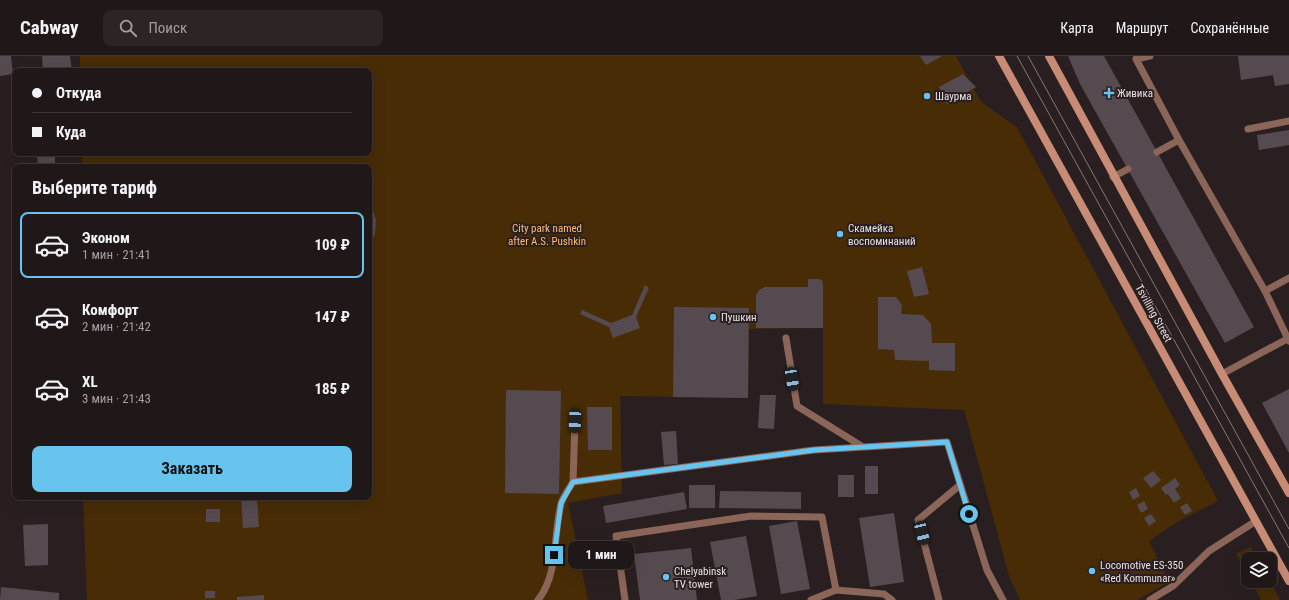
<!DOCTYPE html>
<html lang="ru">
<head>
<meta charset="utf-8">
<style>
  body { margin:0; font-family:"Roboto Condensed",sans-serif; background:#2d2425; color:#f1f3f6; height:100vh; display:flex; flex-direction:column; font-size:15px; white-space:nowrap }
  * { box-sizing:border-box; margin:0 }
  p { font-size:13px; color:#a29fa2 }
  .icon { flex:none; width:22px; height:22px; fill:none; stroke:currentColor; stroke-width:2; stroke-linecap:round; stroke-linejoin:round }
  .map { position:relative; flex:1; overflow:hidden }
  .details { position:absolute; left:12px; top:108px; width:360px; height:336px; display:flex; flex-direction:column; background:#201718; border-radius:8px; box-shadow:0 4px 16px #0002,0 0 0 1px #3d3637 }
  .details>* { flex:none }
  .top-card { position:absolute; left:12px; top:12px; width:360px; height:88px; border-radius:8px; box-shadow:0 4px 16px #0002,0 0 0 1px #3d3637; display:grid; align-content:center; height:88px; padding:0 20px; background:#201718 }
  .fabs { position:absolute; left:1241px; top:496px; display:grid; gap:8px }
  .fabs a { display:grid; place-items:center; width:36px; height:36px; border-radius:8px; background:#201718; box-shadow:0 4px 16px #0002,0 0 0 1px #3d3637; font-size:20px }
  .end { position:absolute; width:18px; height:18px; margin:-9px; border:5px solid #66c4ef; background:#111; box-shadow:0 0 0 2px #111 }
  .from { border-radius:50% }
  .bubble { position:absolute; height:28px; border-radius:8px; background:#201718; box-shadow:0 4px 16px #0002,0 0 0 1px #3d3637; font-size:13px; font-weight:700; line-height:28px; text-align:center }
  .car { position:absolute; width:12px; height:24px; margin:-12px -6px; border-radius:5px; box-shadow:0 0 3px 1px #0007; background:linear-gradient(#222 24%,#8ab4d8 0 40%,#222 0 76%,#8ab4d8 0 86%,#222 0) }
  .top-card b { display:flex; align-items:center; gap:14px; height:38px; font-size:15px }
  .top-card b+b { border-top:1px solid #3d3637 }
  .top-card i { width:10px; height:10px; background:#f1f3f6 }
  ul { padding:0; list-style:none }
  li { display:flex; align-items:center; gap:12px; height:66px; margin:0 8px 6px; padding:0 12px; border:2px solid transparent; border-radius:8px }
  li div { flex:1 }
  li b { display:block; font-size:15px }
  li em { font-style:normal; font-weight:700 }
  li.current { border-color:#66c4ef }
  li>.icon { width:36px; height:36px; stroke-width:1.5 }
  h2 { padding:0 20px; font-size:18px; line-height:48px }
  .action { display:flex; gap:8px; margin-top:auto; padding:8px 20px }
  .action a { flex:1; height:46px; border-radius:8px; background:#66c4ef; color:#111; font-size:16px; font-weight:700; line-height:46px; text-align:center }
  header { display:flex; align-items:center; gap:24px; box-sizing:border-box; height:56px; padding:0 20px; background:#201718; border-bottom:1px solid #3d3637 }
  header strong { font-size:19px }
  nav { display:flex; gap:22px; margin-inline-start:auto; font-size:14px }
  .search { width:280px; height:36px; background:#2d2425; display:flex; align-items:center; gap:10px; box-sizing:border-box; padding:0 14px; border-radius:8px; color:#a29fa2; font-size:15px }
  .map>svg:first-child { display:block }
  .green { fill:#472c06 }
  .building { fill:#554a50 }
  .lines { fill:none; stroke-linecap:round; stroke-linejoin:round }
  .lane { stroke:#8b6558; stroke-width:7 }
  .secondary { stroke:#c88b76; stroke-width:8 }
  .tram { stroke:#817878; stroke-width:1 }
  .route { stroke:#66c4ef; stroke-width:5 }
  .poi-dot { fill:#66c4ef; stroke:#2a1f20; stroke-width:1.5 }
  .labels { text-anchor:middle; stroke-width:4; stroke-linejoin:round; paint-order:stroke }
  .poi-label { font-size:11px; fill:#e7e0e0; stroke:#2a1f20; text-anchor:start }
  .park-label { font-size:11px; fill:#fdbc71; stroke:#2a1f20 }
  .street-label { font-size:11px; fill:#e7e0e0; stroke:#2a1f20 }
</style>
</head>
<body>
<header>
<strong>Cabway</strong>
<div class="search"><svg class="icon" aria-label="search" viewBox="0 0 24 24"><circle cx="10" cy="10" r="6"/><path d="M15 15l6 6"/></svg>Поиск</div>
<nav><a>Карта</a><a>Маршрут</a><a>Сохранённые</a></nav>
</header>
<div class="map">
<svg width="1289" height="544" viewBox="0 0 1289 544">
  <rect width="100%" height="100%" fill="#2a1f20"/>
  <path class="green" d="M 80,0 L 956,0 L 981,46 L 1017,71 L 1218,445 L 1177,466 L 1149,485 L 1169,526 L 1137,544 L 1020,544 L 1009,520 L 964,354 L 823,348 L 823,272 L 749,273 L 748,342 L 620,340 L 622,437 L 568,447 L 588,544 L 87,544 L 83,441 L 369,441 L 369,111 L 82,111 L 82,97 L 369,97 L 369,15 L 80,15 Z
    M 1250,491 L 1257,503 L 1248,503 L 1248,520 L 1236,498 Z
    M 1251,525 L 1270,525 L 1280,544 L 1261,544 Z"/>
  <path class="building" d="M 0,0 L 11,0 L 13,18 L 0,20 Z
    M 42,0 L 70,0 L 72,15 L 43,15 Z
    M 920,0 L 942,0 L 926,9 Z
    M 1068,0 L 1104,0 L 1254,271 L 1225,287 L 1080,28 Z
    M 1238,0 L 1289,0 L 1289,28 L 1275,30 L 1273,19 L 1241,24 Z
    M 963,18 L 976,31 L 947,48 L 939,31 Z
    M 1289,74 L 1289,89 L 1259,94 L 1257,79 Z
    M 37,97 L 55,97 L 55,111 L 38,111 Z
    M 13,130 L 15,130 L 15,153 L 14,153 Z
    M 369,146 L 372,151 L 376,164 L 375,178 L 369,192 Z
    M 922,211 L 929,238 L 914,241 L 907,215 Z
    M 808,223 L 819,223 L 822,224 L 823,228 L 823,272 L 756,272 L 756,240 L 759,234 L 765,231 L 808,231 Z
    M 645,229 L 649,232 L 636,261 L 640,272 L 613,282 L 609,271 L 580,258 L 582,254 L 611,267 L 632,259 Z
    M 878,241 L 896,241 L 902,249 L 901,258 L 923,259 L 931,268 L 932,287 L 955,287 L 955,315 L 929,314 L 929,305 L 895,304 L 894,294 L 878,293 Z
    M 674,251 L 749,252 L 748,342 L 673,341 Z
    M 11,285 L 15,285 L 15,318 L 12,318 Z
    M 1289,333 L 1289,397 L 1262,347 Z
    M 506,334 L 561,335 L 559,438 L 505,437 Z
    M 760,339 L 776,339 L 774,373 L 758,372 Z
    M 587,351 L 612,351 L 612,394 L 588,394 Z
    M 676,375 L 678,408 L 664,409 L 661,376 Z
    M 865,410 L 878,410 L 878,438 L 865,438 Z
    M 1153,415 L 1161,424 L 1151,432 L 1143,422 Z
    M 838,419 L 854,419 L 854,441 L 838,441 Z
    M 1175,422 L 1180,429 L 1175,433 L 1181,442 L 1174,447 L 1168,438 L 1166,439 L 1161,432 Z
    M 689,429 L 715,429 L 715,452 L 689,452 Z
    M 1136,432 L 1140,440 L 1133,444 L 1129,436 Z
    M 720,435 L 801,436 L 801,453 L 719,452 Z
    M 684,436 L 687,453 L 606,467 L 603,450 Z
    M 241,441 L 257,441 L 259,471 L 243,472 Z
    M 1144,445 L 1148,453 L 1141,457 L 1137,449 Z
    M 1187,447 L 1192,455 L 1185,459 L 1180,451 Z
    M 206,453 L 220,453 L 220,466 L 206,466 Z
    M 894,457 L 904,526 L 870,531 L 859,462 Z
    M 1151,458 L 1156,465 L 1149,470 L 1144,462 Z
    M 797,465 L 810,533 L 781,538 L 769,470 Z
    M 48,468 L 48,509 L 25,510 L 23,469 Z
    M 746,480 L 757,540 L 734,544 L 721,544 L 710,486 Z
    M 691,492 L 697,544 L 640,544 L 634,498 Z
    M 1,531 L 59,537 L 59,544 L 0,544 Z
    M 205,535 L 215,535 L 215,542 L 205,542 Z
    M 264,539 L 264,544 L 237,544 L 237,541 Z"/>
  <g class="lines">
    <path class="lane" d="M 1150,0 L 1136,3 L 1179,84 L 1265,235 L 1289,285
      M 1248,73 L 1289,65
      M 1157,96 L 1179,84
      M 1113,121 L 1128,113
      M 1265,235 L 1289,222
      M 786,282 L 797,350 L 863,391
      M 1222,318 L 1287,283
      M 575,365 L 573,426 L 814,394 L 947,386 L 987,514 L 1003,544
      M 538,544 C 559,518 553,478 561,448 C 563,440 569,433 573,426
      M 625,544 L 616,480 L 751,460 L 822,461 L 836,534
      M 811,544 L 836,534 L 884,538 L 892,544
      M 939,544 L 918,464 L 960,429
      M 1150,544 L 1173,530 L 1209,495 L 1256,465"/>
    <path class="secondary" d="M 999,0 L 1289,525
      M 1049,0 L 1222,318 L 1289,437"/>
    <path class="tram" d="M 1017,0 L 1289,492
      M 1028,0 L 1289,473"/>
  </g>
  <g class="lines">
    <path class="route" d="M 554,499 L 561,447 L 573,426 L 814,394 L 947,386 L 969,458"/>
  </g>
  <g class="poi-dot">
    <path d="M1107 31h4v4h4v4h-4v4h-4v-4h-4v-4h4z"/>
    <circle cx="927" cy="40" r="4"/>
    <circle cx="840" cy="178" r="4"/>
    <circle cx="713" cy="261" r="4"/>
    <circle cx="1092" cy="515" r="4"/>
    <circle cx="666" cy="521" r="4"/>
  </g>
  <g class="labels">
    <g class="poi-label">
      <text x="1117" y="41">Живика</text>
      <text x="935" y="44">Шаурма</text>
      <text x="848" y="176">Скамейка<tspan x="848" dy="13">воспоминаний</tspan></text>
      <text x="721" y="265">Пушкин</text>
      <text x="1100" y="513">Locomotive ES-350<tspan x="1100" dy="13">«Red Kommunar»</tspan></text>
      <text x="674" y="519">Chelyabinsk<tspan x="674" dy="13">TV tower</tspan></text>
    </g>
    <g class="park-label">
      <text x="547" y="176">City park named<tspan x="547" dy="13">after A.S. Pushkin</tspan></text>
    </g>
    <g class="street-label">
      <text transform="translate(1154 257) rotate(61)" y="4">Tsvilling Street</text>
    </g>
  </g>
</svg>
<div class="fabs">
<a><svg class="icon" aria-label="layers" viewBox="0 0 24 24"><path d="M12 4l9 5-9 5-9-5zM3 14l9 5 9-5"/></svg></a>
</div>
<i class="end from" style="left:969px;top:458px"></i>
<i class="end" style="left:554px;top:499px"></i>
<div class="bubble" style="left:568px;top:485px;width:66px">1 мин</div>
<i class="car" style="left:792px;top:323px;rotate:171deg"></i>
<i class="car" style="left:575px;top:365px;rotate:182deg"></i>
<i class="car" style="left:922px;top:477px;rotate:166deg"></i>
<div class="top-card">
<b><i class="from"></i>Откуда</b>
<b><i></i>Куда</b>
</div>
<section class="details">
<h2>Выберите тариф</h2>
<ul>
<li class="current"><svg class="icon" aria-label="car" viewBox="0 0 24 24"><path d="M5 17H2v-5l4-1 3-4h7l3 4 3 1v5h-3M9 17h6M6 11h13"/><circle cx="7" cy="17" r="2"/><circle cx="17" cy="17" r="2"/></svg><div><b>Эконом</b><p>1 мин · 21:41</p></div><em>109 ₽</em></li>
<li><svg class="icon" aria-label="car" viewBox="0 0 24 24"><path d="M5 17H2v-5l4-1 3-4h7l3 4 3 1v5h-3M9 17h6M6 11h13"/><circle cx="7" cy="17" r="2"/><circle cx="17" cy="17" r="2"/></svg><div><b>Комфорт</b><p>2 мин · 21:42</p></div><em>147 ₽</em></li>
<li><svg class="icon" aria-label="car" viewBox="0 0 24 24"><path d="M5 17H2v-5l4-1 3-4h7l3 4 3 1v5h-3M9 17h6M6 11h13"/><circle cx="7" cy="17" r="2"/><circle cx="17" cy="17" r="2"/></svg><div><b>XL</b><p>3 мин · 21:43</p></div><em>185 ₽</em></li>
</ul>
<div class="action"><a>Заказать</a></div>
</section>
</div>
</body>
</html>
